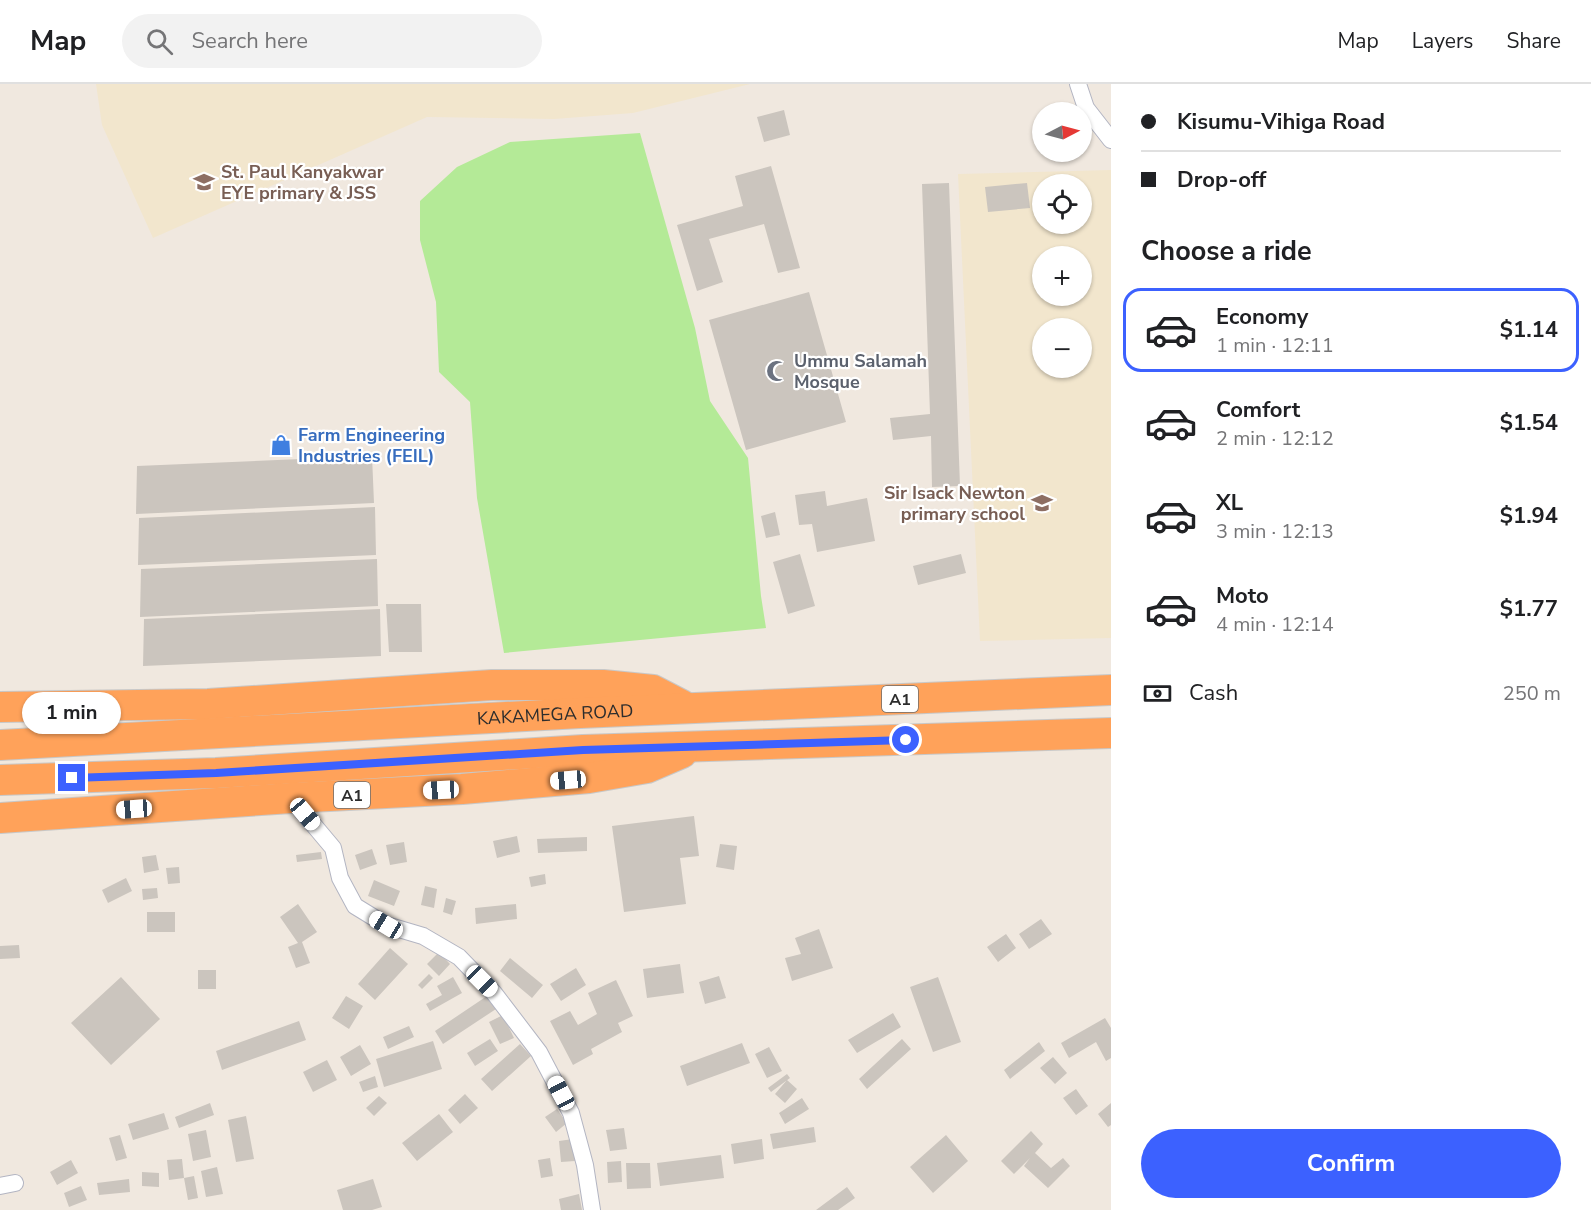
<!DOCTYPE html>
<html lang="en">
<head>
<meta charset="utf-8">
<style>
  body { margin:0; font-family:"Nunito Sans",sans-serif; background:#f2f2f2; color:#202124; height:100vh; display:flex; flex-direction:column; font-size:22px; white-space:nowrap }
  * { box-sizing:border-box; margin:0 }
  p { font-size:20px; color:#757577 }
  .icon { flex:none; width:33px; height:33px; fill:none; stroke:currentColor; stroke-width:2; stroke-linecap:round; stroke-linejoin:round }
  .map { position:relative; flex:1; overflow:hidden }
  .details { display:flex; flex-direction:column; background:#fff; width:480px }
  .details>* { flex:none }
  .hud { display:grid; align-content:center; height:132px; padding:0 30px; background:#fff }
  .needle { width:39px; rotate:84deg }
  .controls { position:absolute; left:1032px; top:18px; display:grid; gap:12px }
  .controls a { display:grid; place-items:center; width:60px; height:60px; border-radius:50%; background:#fff; box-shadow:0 2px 4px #0004; font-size:30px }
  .end { position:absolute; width:27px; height:27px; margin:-14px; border:8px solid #3c61ff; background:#fff; box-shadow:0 0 0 3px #fff }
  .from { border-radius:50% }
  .bubble { position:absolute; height:42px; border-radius:21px; background:#fff; box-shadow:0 2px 4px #0004; font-size:20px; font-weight:700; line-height:42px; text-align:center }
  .car { position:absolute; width:18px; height:36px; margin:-18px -9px; border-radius:8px; box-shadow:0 0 4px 2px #0007; background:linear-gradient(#fff 24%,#345 0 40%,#fff 0 76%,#345 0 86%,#fff 0) }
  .hud b { display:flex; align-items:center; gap:21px; height:57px; font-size:22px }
  .hud b+b { border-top:2px solid #e0e0e0 }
  .hud i { width:15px; height:15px; background:#202124 }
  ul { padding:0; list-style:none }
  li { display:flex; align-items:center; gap:18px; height:84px; margin:0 12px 9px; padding:0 18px; border:3px solid transparent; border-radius:18px }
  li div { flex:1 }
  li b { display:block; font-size:22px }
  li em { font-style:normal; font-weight:700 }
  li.current { border-color:#3c61ff }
  li>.icon { width:54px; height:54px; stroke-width:1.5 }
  h2 { padding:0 30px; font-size:27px; line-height:72px }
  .pay { display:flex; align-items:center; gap:15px; height:66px; padding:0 30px; font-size:22px }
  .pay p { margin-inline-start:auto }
  .action { display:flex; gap:12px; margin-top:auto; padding:12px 30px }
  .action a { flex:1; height:69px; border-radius:36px; background:#3c61ff; color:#fff; font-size:24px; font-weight:700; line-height:69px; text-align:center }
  header { display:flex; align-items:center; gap:36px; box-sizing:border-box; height:84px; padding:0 30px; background:#fff; border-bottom:2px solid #e0e0e0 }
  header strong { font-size:28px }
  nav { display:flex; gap:33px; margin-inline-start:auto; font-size:21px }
  .search { width:420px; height:54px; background:#f2f2f2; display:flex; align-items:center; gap:15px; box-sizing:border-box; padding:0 21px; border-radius:33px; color:#757577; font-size:22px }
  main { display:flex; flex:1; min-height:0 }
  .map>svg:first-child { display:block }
  .education { fill:#f2e6cd; fill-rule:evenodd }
  .green { fill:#b4ea97 }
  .building { fill:#cbc5be }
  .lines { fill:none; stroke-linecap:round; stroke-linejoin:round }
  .street-casing { stroke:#b3b5c2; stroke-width:18 }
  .highway-casing { stroke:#c8c8c8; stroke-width:32 }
  .street { stroke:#fff; stroke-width:16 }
  .highway { stroke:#ffa25a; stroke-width:30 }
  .route { stroke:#3c61ff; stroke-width:8 }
  .labels { text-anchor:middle; stroke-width:4.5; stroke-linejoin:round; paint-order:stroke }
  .shield { fill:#fff; stroke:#6c6c6c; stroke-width:1.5 }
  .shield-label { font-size:16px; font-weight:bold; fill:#2d2d2d }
  .education-label { font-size:18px; font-weight:bold; fill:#785e54; stroke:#fff; text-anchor:start }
  .worship-label { font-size:18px; font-weight:bold; fill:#5b616d; stroke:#fff; text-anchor:start }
  .shop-label { font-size:18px; font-weight:bold; fill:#366cbe; stroke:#fff; text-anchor:start }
  .street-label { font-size:18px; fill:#2d2d2d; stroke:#fff }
</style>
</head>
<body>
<header>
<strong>Map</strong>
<div class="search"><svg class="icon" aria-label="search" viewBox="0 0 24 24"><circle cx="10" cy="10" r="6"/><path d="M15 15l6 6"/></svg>Search here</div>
<nav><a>Map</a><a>Layers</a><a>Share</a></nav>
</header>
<main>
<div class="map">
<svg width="1111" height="1126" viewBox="0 0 1111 1126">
  <rect width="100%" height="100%" fill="#f0e8df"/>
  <path class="education" d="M 96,0 L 750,0 L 633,29 L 554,35 L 427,33 L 153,154 L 102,41 Z
    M 1111,86 L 1111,554 L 980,557 L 958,90 ZM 1042,100 L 1082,100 L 1082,140 L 1042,140 ZM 1042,172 L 1082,172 L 1082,212 L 1042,212 ZM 1042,244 L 1082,244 L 1082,284 L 1042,284 Z"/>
  <path class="green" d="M 640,49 L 695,244 L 710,317 L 748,374 L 761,512 L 766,544 L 504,569 L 477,414 L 470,318 L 439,288 L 436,218 L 420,156 L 420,117 L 457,83 L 510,58 Z"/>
  <path class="building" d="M 784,26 L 790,51 L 764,58 L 757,33 Z
    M 771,82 L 800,184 L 778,189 L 764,140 L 709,155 L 723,198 L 697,207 L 677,141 L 743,122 L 735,92 Z
    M 949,99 L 960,402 L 932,403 L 931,352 L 893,356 L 890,334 L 930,330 L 922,100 Z
    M 1027,99 L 1030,124 L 988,128 L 985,103 Z
    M 809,208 L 846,338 L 746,366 L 709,236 Z
    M 372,372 L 374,419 L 136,430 L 137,382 Z
    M 825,407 L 827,422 L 867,414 L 875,457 L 817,468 L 812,440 L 799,441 L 795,411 Z
    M 375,423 L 376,471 L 138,481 L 139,434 Z
    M 775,428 L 780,451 L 766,454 L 761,432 Z
    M 800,470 L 815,522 L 788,530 L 773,478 Z
    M 961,470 L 966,489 L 918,501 L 913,482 Z
    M 377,475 L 378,522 L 140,533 L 141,485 Z
    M 386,520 L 421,520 L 422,568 L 389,568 Z
    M 380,525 L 381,572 L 143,582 L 144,535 Z
    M 694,732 L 699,772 L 680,774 L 686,820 L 624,828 L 612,742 Z
    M 517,752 L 520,768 L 497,774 L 493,757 Z
    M 587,753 L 587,767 L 538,769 L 537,755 Z
    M 404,758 L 407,778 L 390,781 L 386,761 Z
    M 720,760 L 737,762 L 734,786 L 716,783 Z
    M 372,765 L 377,780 L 360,786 L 355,771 Z
    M 321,768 L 322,775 L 297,778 L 296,771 Z
    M 156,771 L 159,786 L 144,789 L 142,773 Z
    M 179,783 L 180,799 L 168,800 L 166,784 Z
    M 545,790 L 546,800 L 531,803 L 529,793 Z
    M 126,794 L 132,807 L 108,819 L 102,806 Z
    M 374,796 L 400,807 L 394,822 L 368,812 Z
    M 425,802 L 437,805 L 434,824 L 421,821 Z
    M 157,804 L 158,814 L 143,816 L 142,805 Z
    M 446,814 L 456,817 L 452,831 L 443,828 Z
    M 298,820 L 317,848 L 302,858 L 310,879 L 296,884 L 288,863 L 298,859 L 280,833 Z
    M 516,820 L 517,835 L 476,840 L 475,824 Z
    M 147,828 L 175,828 L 175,848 L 147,848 Z
    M 1041,835 L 1052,850 L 1029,865 L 1019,850 Z
    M 819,845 L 833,884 L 792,897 L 785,874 L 801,870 L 795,854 Z
    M 1006,850 L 1016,864 L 998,878 L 987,863 Z
    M 19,861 L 20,874 L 0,875 L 0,862 Z
    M 390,864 L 408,880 L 375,916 L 358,900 Z
    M 439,868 L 450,880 L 439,892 L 427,880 Z
    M 510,874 L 543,901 L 532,914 L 500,887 Z
    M 680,880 L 684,909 L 647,914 L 643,885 Z
    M 576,884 L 586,901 L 561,917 L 550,900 Z
    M 198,886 L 216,886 L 216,905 L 198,905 Z
    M 429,890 L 433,894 L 422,905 L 418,901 Z
    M 719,892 L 726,914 L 705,920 L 699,898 Z
    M 121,893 L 160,935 L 111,981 L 71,939 Z
    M 453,893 L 462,909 L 430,927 L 426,920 L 442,911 L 437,902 Z
    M 938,893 L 961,958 L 933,968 L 910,903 Z
    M 616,896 L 633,932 L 618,939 L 622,948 L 591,965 L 593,970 L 573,981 L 550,937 L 570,927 L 578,941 L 597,930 L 588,909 Z
    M 346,912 L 363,922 L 349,945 L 332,934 Z
    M 487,912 L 496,925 L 443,960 L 435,947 Z
    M 893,929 L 901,943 L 857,969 L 848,956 Z
    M 503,931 L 514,954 L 500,960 L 489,938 Z
    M 1105,934 L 1111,944 L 1111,974 L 1106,977 L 1096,958 L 1069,974 L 1061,959 Z
    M 299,937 L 306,956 L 222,986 L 216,967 Z
    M 409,942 L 414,953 L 388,965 L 383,953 Z
    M 490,955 L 498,967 L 475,982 L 467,969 Z
    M 902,955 L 911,965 L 867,1005 L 859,995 Z
    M 433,957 L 442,985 L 384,1003 L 376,975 Z
    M 1039,958 L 1045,967 L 1010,995 L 1004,986 Z
    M 742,959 L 750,979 L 687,1002 L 680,982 Z
    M 520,960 L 531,972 L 492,1007 L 481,995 Z
    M 360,961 L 371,980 L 351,992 L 340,973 Z
    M 769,963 L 782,987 L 767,994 L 755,970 Z
    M 1053,973 L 1067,989 L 1055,1000 L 1040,984 Z
    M 327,976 L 337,996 L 313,1008 L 303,988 Z
    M 787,990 L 790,994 L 771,1008 L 768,1004 Z
    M 375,992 L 378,1003 L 363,1008 L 359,998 Z
    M 787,996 L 797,1005 L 785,1019 L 775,1010 Z
    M 1076,1005 L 1088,1022 L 1076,1031 L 1063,1014 Z
    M 465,1010 L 478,1024 L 460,1040 L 448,1026 Z
    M 379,1012 L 387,1019 L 374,1032 L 366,1024 Z
    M 802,1014 L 809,1025 L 785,1040 L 779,1029 Z
    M 210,1019 L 214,1031 L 179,1044 L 175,1033 Z
    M 1111,1019 L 1111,1041 L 1108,1043 L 1098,1030 Z
    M 557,1025 L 567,1039 L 556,1048 L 545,1033 Z
    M 164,1029 L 169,1045 L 133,1056 L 128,1040 Z
    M 439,1030 L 453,1048 L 417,1077 L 402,1059 Z
    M 246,1032 L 254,1075 L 236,1078 L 228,1036 Z
    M 814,1043 L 816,1058 L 773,1065 L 770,1050 Z
    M 624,1044 L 627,1065 L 610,1067 L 606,1046 Z
    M 206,1046 L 211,1073 L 193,1077 L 188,1050 Z
    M 1031,1047 L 1043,1060 L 1035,1069 L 1051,1084 L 1063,1074 L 1070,1082 L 1048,1104 L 1024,1082 L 1030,1074 L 1014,1090 L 1001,1077 Z
    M 120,1051 L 127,1074 L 116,1077 L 109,1054 Z
    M 946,1051 L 968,1077 L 933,1109 L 910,1083 Z
    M 573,1055 L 575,1077 L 561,1078 L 559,1057 Z
    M 762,1055 L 764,1075 L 734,1080 L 731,1060 Z
    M 721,1071 L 724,1094 L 660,1102 L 657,1079 Z
    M 550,1074 L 553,1092 L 541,1094 L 538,1076 Z
    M 182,1075 L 184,1094 L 169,1096 L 167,1076 Z
    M 71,1076 L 78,1089 L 57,1101 L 50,1088 Z
    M 621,1077 L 622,1098 L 608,1099 L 607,1078 Z
    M 626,1079 L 650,1079 L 651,1104 L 627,1105 Z
    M 217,1083 L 223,1110 L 206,1113 L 201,1087 Z
    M 142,1088 L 159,1089 L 159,1103 L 142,1102 Z
    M 194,1092 L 198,1114 L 188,1116 L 184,1094 Z
    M 129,1095 L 130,1108 L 99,1111 L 97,1099 Z
    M 373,1095 L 382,1123 L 372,1126 L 343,1126 L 337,1106 Z
    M 81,1102 L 87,1116 L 69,1123 L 64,1109 Z
    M 847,1103 L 855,1114 L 838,1126 L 816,1126 Z
    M 579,1110 L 582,1126 L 561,1126 L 559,1115 Z"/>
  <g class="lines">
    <defs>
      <path id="street" d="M 1078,0 L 1086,24 L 1111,56
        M 291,714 L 333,764 L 340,794 L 355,822 L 386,841 L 423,852 L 459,873 L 494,909 L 539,968 L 571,1029 L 585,1081 L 592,1126
        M 0,1102 L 15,1099"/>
      <g id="highway">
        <path d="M 0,623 L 208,620 L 492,601 L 603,601 L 653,606 L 682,621"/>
        <path id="s1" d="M 0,661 L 580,629 L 1111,606"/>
        <path d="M 0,696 L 216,689 L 583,666 L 1111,649"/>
        <path d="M 0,734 L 291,714 L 462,705 L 589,694 L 647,684 L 682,669"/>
      </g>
    </defs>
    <use href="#street" class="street-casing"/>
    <use href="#highway" class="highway-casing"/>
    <use href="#street" class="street"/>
    <use href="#highway" class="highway"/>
  </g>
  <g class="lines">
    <path class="route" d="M 72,694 L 216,689 L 583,666 L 906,656"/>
  </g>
  <defs>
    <symbol id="school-bare" viewBox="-9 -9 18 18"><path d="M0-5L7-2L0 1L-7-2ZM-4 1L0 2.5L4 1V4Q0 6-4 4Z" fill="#8d6e63" stroke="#fff" stroke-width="2.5" paint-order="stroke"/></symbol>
    <symbol id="mosque-bare" viewBox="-9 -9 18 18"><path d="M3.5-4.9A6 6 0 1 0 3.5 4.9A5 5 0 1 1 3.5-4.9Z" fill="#6b7280" stroke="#fff" stroke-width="2.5" paint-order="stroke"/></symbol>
    <symbol id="shop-bare" viewBox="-9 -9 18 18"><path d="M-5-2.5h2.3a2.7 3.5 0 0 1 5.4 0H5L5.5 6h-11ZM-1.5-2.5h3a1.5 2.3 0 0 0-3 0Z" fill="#3f7fe0" stroke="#fff" stroke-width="2.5" paint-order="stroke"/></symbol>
  </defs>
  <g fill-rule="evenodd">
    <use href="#school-bare" x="189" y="83" width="30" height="30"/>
    <use href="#mosque-bare" x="762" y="272" width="30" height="30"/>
    <use href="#shop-bare" x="266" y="346" width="30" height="30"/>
    <use href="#school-bare" x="1027" y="404" width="30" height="30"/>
  </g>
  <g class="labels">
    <g class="shield">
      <rect x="882" y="602" width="36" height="26" rx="4.5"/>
      <rect x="334" y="698" width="36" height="26" rx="4.5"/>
    </g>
    <g class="shield-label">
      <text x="900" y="621">A1</text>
      <text x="352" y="717">A1</text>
    </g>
    <g class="education-label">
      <text x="221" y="94">St. Paul Kanyakwar<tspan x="221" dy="21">EYE primary &amp; JSS</tspan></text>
      <text x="1025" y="415" text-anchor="end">Sir Isack Newton<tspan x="1025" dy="21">primary school</tspan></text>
    </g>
    <g class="worship-label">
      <text x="794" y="283">Ummu Salamah<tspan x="794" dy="21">Mosque</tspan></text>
    </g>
    <g class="shop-label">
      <text x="298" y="357">Farm Engineering<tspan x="298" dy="21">Industries (FEIL)</tspan></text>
    </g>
    <g class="street-label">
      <text dy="6" stroke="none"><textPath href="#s1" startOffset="556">KAKAMEGA ROAD</textPath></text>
    </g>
  </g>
</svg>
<div class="controls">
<a><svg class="needle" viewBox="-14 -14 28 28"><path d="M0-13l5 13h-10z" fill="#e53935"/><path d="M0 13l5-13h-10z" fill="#757577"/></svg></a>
<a><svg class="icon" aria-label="locate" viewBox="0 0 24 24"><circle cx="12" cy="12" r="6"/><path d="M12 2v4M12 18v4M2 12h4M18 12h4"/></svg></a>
<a>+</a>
<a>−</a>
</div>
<i class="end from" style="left:906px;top:656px"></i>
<i class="end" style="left:72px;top:694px"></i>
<div class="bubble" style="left:22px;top:608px;width:99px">1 min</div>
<i class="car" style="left:568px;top:696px;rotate:265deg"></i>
<i class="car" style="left:441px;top:706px;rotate:267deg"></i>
<i class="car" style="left:134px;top:725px;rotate:266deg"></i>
<i class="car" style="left:305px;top:730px;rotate:140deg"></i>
<i class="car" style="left:386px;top:841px;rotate:301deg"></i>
<i class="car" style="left:482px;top:897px;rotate:135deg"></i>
<i class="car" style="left:561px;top:1009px;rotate:332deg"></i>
</div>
<section class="details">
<div class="hud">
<b><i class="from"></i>Kisumu-Vihiga Road</b>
<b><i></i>Drop-off</b>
</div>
<h2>Choose a ride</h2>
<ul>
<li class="current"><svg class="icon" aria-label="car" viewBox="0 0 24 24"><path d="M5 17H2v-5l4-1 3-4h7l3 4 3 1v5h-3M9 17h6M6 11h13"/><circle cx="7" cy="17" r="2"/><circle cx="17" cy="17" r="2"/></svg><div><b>Economy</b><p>1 min · 12:11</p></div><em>$1.14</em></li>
<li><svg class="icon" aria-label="car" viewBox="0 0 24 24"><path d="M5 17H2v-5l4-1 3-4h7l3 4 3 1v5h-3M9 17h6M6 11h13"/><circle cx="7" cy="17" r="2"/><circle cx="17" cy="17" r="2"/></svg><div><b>Comfort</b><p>2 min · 12:12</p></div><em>$1.54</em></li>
<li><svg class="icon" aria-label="car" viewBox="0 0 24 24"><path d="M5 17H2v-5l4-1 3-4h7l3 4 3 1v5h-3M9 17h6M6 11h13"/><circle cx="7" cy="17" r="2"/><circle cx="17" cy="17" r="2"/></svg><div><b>XL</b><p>3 min · 12:13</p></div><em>$1.94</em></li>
<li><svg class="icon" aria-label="car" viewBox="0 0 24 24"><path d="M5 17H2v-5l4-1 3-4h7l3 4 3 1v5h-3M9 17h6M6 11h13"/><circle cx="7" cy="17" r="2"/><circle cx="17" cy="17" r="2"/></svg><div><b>Moto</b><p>4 min · 12:14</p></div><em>$1.77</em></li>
</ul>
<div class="pay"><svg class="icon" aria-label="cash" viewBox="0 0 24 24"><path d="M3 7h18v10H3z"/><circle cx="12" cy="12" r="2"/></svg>Cash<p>250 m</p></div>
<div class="action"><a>Confirm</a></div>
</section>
</main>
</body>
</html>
